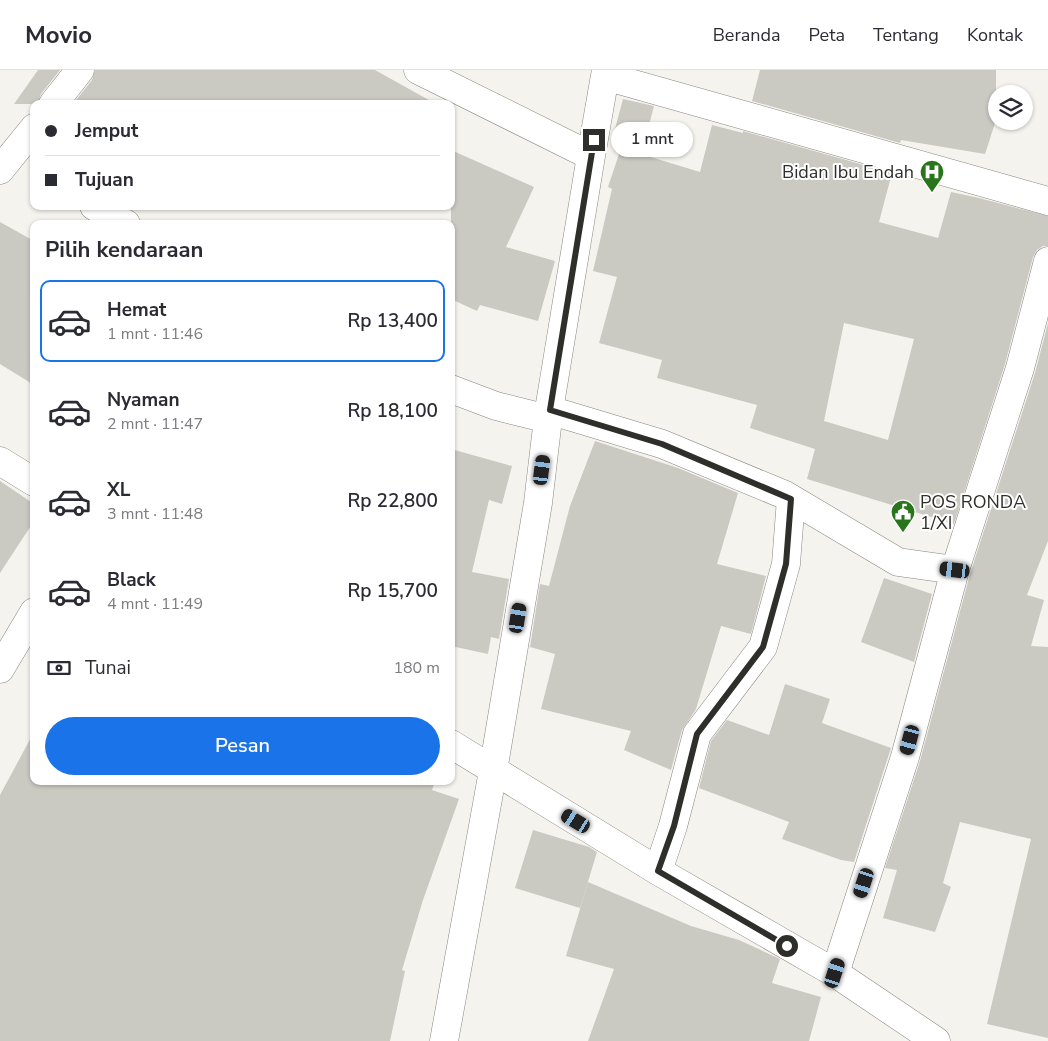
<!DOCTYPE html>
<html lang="id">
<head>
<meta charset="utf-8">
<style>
  body { margin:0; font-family:"Nunito Sans",sans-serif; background:#f7f7f7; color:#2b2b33; height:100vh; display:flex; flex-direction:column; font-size:19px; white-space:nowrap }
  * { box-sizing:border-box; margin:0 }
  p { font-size:16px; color:#7c7c81 }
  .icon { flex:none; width:28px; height:28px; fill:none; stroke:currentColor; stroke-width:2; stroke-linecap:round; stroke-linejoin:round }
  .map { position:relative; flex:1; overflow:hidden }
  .details { position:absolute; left:30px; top:150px; width:425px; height:565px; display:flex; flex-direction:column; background:#fff; border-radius:10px; box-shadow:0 1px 4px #0004 }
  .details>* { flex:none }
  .banner { position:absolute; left:30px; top:30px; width:425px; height:110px; border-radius:10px; box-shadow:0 1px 4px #0004; display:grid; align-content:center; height:110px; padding:0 15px; background:#fff }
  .fabs { position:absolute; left:988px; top:15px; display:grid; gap:10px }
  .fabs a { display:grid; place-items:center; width:45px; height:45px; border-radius:50%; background:#fff; box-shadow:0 1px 4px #0004; font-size:25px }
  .end { position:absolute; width:22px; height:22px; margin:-11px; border:6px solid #2e2e2b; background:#fff; box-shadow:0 0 0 2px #fff }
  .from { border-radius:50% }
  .bubble { position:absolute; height:35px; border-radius:18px; background:#fff; box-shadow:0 1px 4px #0004; font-size:16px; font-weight:600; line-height:35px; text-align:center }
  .car { position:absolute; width:15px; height:30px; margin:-15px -8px; border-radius:6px; box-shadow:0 0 4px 1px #0007; background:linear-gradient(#222 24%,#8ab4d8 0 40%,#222 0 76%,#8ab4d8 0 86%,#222 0) }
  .banner b { display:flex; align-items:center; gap:18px; height:48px; font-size:19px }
  .banner b+b { border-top:1px solid #e1e1e2 }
  .banner i { width:12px; height:12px; background:#2b2b33 }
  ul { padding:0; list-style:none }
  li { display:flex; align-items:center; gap:15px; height:82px; margin:0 10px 8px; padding:0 5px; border:2px solid transparent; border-radius:10px }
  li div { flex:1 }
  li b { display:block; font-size:19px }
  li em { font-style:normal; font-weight:600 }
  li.current { border-color:#1a73e8 }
  li>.icon { width:45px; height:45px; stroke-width:1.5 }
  h2 { padding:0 15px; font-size:22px; line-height:60px }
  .pay { display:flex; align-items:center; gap:12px; height:55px; padding:0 15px; font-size:19px }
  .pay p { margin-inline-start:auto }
  .action { display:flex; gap:10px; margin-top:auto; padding:10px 15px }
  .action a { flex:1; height:58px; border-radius:30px; background:#1a73e8; color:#fff; font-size:20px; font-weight:600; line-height:58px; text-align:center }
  header { display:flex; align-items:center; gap:30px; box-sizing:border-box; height:70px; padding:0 25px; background:#fff; border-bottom:1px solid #e1e1e2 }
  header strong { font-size:24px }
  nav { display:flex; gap:28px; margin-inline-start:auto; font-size:18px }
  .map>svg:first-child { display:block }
  .building { fill:#cac9c2; fill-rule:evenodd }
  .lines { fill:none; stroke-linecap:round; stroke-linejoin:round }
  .minor-casing { stroke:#888681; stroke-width:29 }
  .minor { stroke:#fff; stroke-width:28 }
  .route { stroke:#2e2e2b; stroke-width:6 }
  .labels { text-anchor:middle; stroke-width:4; stroke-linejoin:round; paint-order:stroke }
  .poi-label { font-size:18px; fill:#2e2e2b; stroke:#fff; text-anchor:end }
</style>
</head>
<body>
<header>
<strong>Movio</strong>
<nav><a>Beranda</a><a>Peta</a><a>Tentang</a><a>Kontak</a></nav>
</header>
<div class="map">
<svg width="1048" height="971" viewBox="0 0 1048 971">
  <rect width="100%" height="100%" fill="#f5f3ed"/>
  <path class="building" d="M 38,0 L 60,0 L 41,24 L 38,34 L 14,34 Z
    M 95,0 L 375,0 L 436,34 L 73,34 L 92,10 Z
    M 760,0 L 996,0 L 996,50 L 985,84 L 901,70 L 900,73 L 752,31 Z
    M 623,29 L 654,36 L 643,78 L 612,70 Z
    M 712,55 L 743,63 L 743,61 L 892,103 L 879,152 L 938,168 L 951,122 L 979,128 L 1048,146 L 1048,176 L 1043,176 L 1037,180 L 1033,187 L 1005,294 L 954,454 L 807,409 L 815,379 L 750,358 L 757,335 L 657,308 L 662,290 L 599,273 L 617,207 L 593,201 L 612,119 L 608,117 L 621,78 L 700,102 ZM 844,253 L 914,269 L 888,370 L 824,351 Z
    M 451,80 L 534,117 L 506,177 L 555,191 L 538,251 L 480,235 L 477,241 L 451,229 Z
    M 0,152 L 34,171 L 34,315 L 0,294 Z
    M 1048,253 L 1048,471 L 1027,525 L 1044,530 L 1031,576 L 1048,577 L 1048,968 L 987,954 L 1031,769 L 960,752 L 943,813 L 951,817 L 935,862 L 883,848 L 897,800 L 885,798 L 920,691 L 970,504 L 1035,303 Z
    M 595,371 L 678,398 L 738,423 L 717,494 L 766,506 L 751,564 L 721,556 L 696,639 L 682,660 L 671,700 L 624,680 L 631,661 L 541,639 L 555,584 L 530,577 L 540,514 L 549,516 L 570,436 Z
    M 451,379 L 512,396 L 502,434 L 489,430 L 472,502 L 509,509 L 499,569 L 491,567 L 488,584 L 451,576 Z
    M 0,411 L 34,434 L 34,451 L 0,503 Z
    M 884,508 L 932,524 L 914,592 L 861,572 Z
    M 785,614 L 830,629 L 822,653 L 891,678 L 854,792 L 841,790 L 782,769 L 789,752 L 699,718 L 711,671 L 727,650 L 769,665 Z
    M 34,662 L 34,711 L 435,711 L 432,720 L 459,729 L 423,830 L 402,900 L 405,901 L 390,971 L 0,971 L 0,725 Z
    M 533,760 L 589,777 L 597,782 L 580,838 L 515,818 Z
    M 588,812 L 691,856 L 739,870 L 780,889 L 772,913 L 821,927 L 809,971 L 588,971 L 614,899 L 566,886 Z"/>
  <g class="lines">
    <defs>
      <path id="minor" d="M 418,0 L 591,86
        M 605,6 L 1048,131
        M 53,34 L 80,0
        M 0,100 L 34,58
        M 94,136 L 126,154
        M 451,319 L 496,336 L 548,349
        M 549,340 L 662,374 L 785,425 L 898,492 L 955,500
        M 0,391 L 34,412
        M 0,599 L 34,542
        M 451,674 L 658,801 L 835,903 L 936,971
        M 658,801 L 673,756 L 697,664 L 763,577 L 786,494 L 791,429
        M 835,903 L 905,687 L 955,500 L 1020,298 L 1048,191
        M 444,971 L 493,701 L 538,433 L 549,340 L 591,86 L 606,0"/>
    </defs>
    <use href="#minor" class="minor-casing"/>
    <use href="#minor" class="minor"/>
  </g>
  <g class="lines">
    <path class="route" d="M 594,70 L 550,340 L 662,374 L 791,429 L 786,494 L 763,577 L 697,664 L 674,756 L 658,801 L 787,876"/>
  </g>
  <defs>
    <symbol id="hospital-pin" viewBox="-11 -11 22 30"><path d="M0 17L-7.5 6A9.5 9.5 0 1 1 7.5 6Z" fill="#29751b" stroke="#fff"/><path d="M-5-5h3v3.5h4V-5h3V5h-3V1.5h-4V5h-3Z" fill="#fff"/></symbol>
    <symbol id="civic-pin" viewBox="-11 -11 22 30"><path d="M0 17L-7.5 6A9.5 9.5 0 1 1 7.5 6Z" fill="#29751b" stroke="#fff"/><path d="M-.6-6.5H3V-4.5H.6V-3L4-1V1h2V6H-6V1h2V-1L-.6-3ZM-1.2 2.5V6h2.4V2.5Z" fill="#fff"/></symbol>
  </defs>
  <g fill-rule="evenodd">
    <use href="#hospital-pin" x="918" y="88" width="28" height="38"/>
    <use href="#civic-pin" x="889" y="428" width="28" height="38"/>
  </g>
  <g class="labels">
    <g class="poi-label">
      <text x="914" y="108">Bidan Ibu Endah</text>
      <text x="920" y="438" text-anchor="start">POS RONDA<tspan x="920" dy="21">1/XI</tspan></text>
    </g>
  </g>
</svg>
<div class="fabs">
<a><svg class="icon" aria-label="layers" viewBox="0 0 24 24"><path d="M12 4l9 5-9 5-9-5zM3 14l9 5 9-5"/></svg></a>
</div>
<i class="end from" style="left:787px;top:876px"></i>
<i class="end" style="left:594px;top:70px"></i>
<div class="bubble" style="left:611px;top:52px;width:82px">1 mnt</div>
<i class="car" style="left:542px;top:400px;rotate:7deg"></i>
<i class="car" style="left:955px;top:500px;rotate:277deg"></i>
<i class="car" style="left:518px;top:548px;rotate:9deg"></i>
<i class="car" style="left:910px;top:670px;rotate:195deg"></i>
<i class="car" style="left:576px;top:751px;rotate:301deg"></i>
<i class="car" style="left:864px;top:813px;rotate:198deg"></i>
<i class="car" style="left:835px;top:903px;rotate:18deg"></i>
<div class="banner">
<b><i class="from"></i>Jemput</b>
<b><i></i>Tujuan</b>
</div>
<section class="details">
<h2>Pilih kendaraan</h2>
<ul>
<li class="current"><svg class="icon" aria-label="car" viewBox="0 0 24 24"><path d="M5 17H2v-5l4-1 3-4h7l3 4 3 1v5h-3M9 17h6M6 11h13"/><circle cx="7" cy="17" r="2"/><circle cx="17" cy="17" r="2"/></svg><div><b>Hemat</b><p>1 mnt · 11:46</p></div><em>Rp 13,400</em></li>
<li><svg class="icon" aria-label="car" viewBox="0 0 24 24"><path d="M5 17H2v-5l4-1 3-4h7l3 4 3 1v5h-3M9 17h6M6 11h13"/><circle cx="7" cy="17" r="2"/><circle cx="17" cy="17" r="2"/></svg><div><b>Nyaman</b><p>2 mnt · 11:47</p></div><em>Rp 18,100</em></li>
<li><svg class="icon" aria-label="car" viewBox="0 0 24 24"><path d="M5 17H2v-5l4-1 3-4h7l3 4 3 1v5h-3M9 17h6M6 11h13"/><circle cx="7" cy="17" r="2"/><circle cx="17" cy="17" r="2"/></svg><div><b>XL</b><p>3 mnt · 11:48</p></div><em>Rp 22,800</em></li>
<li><svg class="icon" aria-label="car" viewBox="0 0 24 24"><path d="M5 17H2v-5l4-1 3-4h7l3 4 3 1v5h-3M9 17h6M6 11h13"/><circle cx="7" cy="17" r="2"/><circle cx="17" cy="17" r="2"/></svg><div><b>Black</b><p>4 mnt · 11:49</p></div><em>Rp 15,700</em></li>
</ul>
<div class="pay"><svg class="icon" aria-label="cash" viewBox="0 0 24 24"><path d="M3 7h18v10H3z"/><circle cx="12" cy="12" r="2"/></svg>Tunai<p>180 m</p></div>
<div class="action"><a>Pesan</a></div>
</section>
</div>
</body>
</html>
